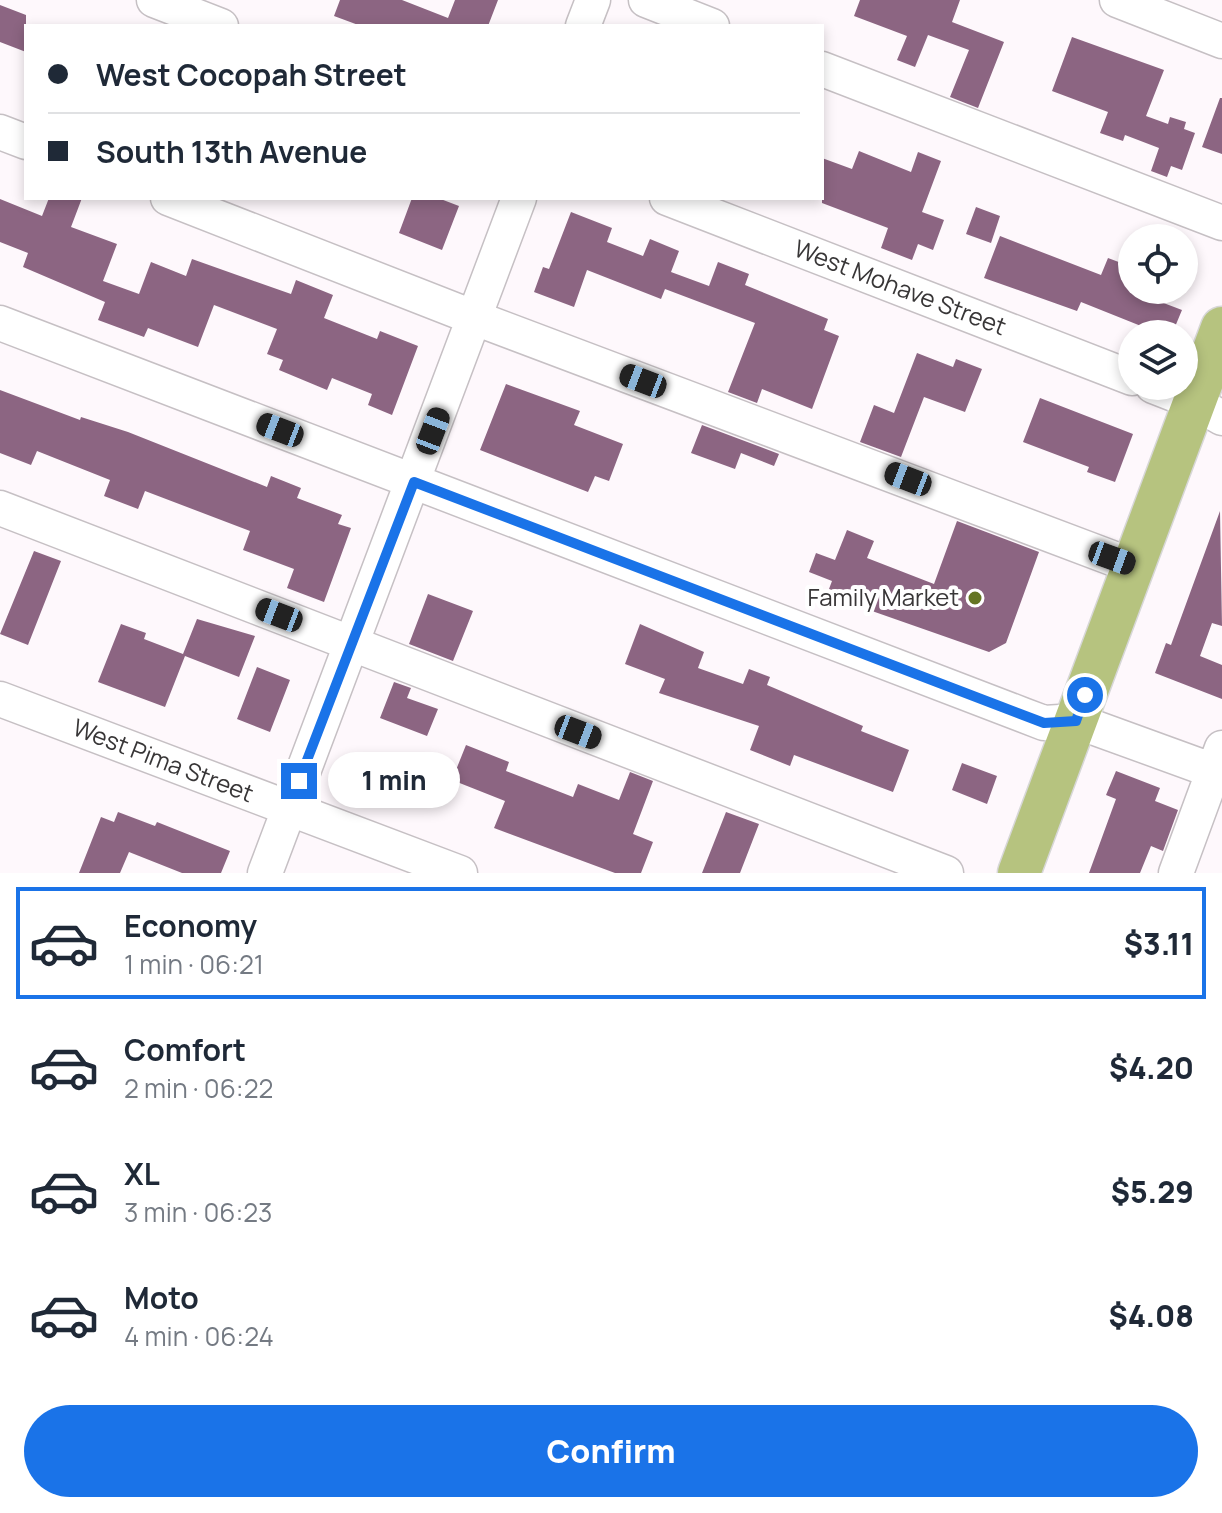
<!DOCTYPE html>
<html lang="en">
<head>
<meta charset="utf-8">
<style>
  body { margin:0; font-family:Manrope,sans-serif; background:#f6f6f7; color:#1f2937; height:100vh; display:flex; flex-direction:column; font-size:30px; white-space:nowrap }
  * { box-sizing:border-box; margin:0 }
  p { font-size:26px; color:#747a83 }
  .icon { flex:none; width:44px; height:44px; fill:none; stroke:currentColor; stroke-width:2; stroke-linecap:round; stroke-linejoin:round }
  .map { position:relative; height:873px; overflow:hidden }
  .drawer { display:flex; flex-direction:column; background:#fff; flex:1 }
  .drawer>* { flex:none }
  .top-card { position:absolute; left:24px; top:24px; width:800px; height:176px; border-radius:0px; box-shadow:0 4px 12px #0003; display:grid; align-content:center; height:176px; padding:0 24px; background:#fff }
  .buttons { position:absolute; left:1118px; top:224px; display:grid; gap:16px }
  .buttons a { display:grid; place-items:center; width:80px; height:80px; border-radius:50%; background:#fff; box-shadow:0 4px 12px #0003; font-size:40px }
  .end { position:absolute; width:36px; height:36px; margin:-18px; border:10px solid #1a73e8; background:#fff; box-shadow:0 0 0 4px #fff }
  .from { border-radius:50% }
  .bubble { position:absolute; height:56px; border-radius:28px; background:#fff; box-shadow:0 4px 12px #0003; font-size:26px; font-weight:800; line-height:56px; text-align:center }
  .car { position:absolute; width:24px; height:48px; margin:-24px -12px; border-radius:10px; box-shadow:0 0 6px 2px #0007; background:linear-gradient(#222 24%,#8ab4d8 0 40%,#222 0 76%,#8ab4d8 0 86%,#222 0) }
  .top-card b { display:flex; align-items:center; gap:28px; height:76px; font-size:30px }
  .top-card b+b { border-top:2px solid #e0e1e3 }
  .top-card i { width:20px; height:20px; background:#1f2937 }
  ul { padding:14px 0 0; list-style:none }
  li { display:flex; align-items:center; gap:24px; height:112px; margin:0 16px 12px; padding:0 8px; border:4px solid transparent; border-radius:0px }
  li div { flex:1 }
  li b { display:block; font-size:30px }
  li em { font-style:normal; font-weight:800 }
  li.selected { border-color:#1a73e8 }
  li>.icon { width:72px; height:72px; stroke-width:1.5 }
  .cta { display:flex; gap:16px; margin-top:auto; padding:16px 24px }
  .cta a { flex:1; height:92px; border-radius:48px; background:#1a73e8; color:#fff; font-size:32px; font-weight:800; line-height:92px; text-align:center }
  .map>svg:first-child { display:block }
  .building { fill:#8c6582 }
  .lines { fill:none; stroke-linecap:round; stroke-linejoin:round }
  .minor-casing { stroke:#c6c0c4; stroke-width:37 }
  .major-casing { stroke:#d7d7d7; stroke-width:45 }
  .minor { stroke:#fff; stroke-width:34 }
  .major { stroke:#b6c37f; stroke-width:42 }
  .route { stroke:#1a73e8; stroke-width:10 }
  .poi-dot { fill:#647523; stroke:#fff; stroke-width:3 }
  .labels { text-anchor:middle; stroke-width:8; stroke-linejoin:round; paint-order:stroke }
  .street-label { font-size:24px; fill:#383637; stroke:#fff }
  .poi-label { font-size:24px; fill:#383637; stroke:#fff; text-anchor:end }
</style>
</head>
<body>
<div class="map">
<svg width="1222" height="873" viewBox="0 0 1222 873">
  <rect width="100%" height="100%" fill="#fef8fc"/>
  <path class="building" d="M 340,0 L 402,0 L 448,18 L 455,0 L 498,0 L 488,26 L 361,26 L 334,16 Z
    M 860,0 L 960,0 L 952,22 L 1004,42 L 978,108 L 950,97 L 969,50 L 928,35 L 915,67 L 897,60 L 907,36 L 854,16 Z
    M 0,5 L 26,15 L 26,52 L 0,42 Z
    M 1072,37 L 1164,70 L 1146,116 L 1168,124 L 1170,117 L 1186,122 L 1184,129 L 1195,133 L 1182,170 L 1171,166 L 1167,177 L 1151,171 L 1159,148 L 1125,135 L 1123,141 L 1100,133 L 1108,112 L 1052,91 Z
    M 1220,98 L 1222,98 L 1222,154 L 1202,147 Z
    M 859,151 L 911,172 L 918,152 L 941,161 L 922,212 L 944,220 L 933,250 L 918,244 L 912,260 L 881,248 L 888,228 L 822,203 L 822,158 L 852,169 Z
    M 49,198 L 82,198 L 71,227 L 117,244 L 103,281 L 139,294 L 151,262 L 186,276 L 192,259 L 291,294 L 296,280 L 333,295 L 324,318 L 377,339 L 380,331 L 418,346 L 392,415 L 368,405 L 372,394 L 332,378 L 327,390 L 279,370 L 283,360 L 267,354 L 277,329 L 214,305 L 198,347 L 148,328 L 144,337 L 98,320 L 105,302 L 23,267 L 28,253 L 0,242 L 0,199 L 42,216 Z
    M 412,198 L 438,198 L 459,206 L 442,250 L 399,233 Z
    M 976,207 L 1000,216 L 991,243 L 966,234 Z
    M 571,212 L 612,228 L 607,242 L 643,256 L 650,239 L 679,251 L 671,272 L 709,286 L 718,262 L 749,274 L 745,285 L 828,319 L 824,330 L 839,336 L 812,409 L 762,389 L 757,403 L 728,392 L 755,323 L 665,289 L 661,299 L 587,270 L 574,307 L 534,292 L 543,267 L 549,269 Z
    M 1000,236 L 1101,275 L 1108,258 L 1132,267 L 1132,291 L 1182,310 L 1172,334 L 1161,334 L 1081,302 L 1077,311 L 984,278 Z
    M 917,353 L 953,367 L 956,359 L 982,369 L 965,412 L 924,397 L 901,457 L 860,442 L 874,405 L 894,413 Z
    M 506,384 L 580,411 L 574,425 L 623,444 L 609,481 L 595,476 L 588,492 L 480,450 Z
    M 0,390 L 80,420 L 81,417 L 128,432 L 267,487 L 271,476 L 301,488 L 297,498 L 342,515 L 338,524 L 351,528 L 324,602 L 287,588 L 294,569 L 243,550 L 250,531 L 145,491 L 138,509 L 104,496 L 110,480 L 37,451 L 31,465 L 0,453 Z
    M 1040,398 L 1133,434 L 1115,482 L 1087,472 L 1089,467 L 1023,442 Z
    M 702,425 L 779,454 L 774,466 L 741,453 L 735,469 L 691,453 Z
    M 1220,511 L 1222,626 L 1212,623 L 1200,656 L 1222,665 L 1222,699 L 1155,673 L 1166,643 L 1171,645 Z
    M 957,521 L 1039,552 L 1006,643 L 989,652 L 872,611 L 873,606 L 829,589 L 832,581 L 809,572 L 816,553 L 835,560 L 847,530 L 874,541 L 867,558 L 934,584 Z
    M 34,551 L 61,561 L 28,645 L 0,634 Z
    M 428,594 L 473,611 L 453,661 L 409,644 Z
    M 197,619 L 255,636 L 239,677 L 185,656 L 165,707 L 98,682 L 121,624 L 146,633 L 144,639 L 183,654 Z
    M 640,624 L 704,652 L 698,668 L 743,684 L 749,669 L 770,677 L 767,685 L 863,726 L 861,731 L 909,750 L 893,792 L 794,755 L 790,766 L 750,750 L 759,726 L 659,693 L 665,679 L 625,664 Z
    M 257,667 L 290,680 L 270,732 L 237,719 Z
    M 394,682 L 411,688 L 407,698 L 438,709 L 427,736 L 380,718 Z
    M 466,745 L 509,762 L 506,771 L 573,797 L 578,784 L 619,800 L 630,772 L 653,781 L 633,834 L 653,842 L 641,873 L 615,873 L 494,828 L 505,801 L 452,780 Z
    M 962,763 L 997,776 L 987,804 L 952,790 Z
    M 1116,771 L 1160,788 L 1155,801 L 1178,810 L 1163,851 L 1151,846 L 1140,873 L 1089,873 L 1116,799 L 1106,795 Z
    M 118,812 L 155,826 L 157,822 L 230,851 L 221,873 L 182,873 L 129,852 L 120,873 L 79,873 L 101,817 L 114,822 Z
    M 726,812 L 759,824 L 740,873 L 702,873 Z"/>
  <g class="lines">
    <defs>
      <path id="minor" d="M 154,0 L 221,26
        M 646,0 L 712,26
        M 1117,0 L 1222,41
        M 583,26 L 593,0
        M 822,69 L 1222,223
        M 0,132 L 26,142
        M 168,198 L 475,318 L 1133,566
        M 667,198 L 1132,378
        M 0,323 L 1023,715 L 1044,723 L 1076,721 L 1222,774
        M 1153,386 L 1194,402 L 1222,418
        M 0,508 L 946,873
        M 0,699 L 460,873
        M 265,873 L 519,198
        M 1176,873 L 1222,748"/>
      <path id="major" d="M 1019,873 L 1222,328"/>
    </defs>
    <use href="#minor" class="minor-casing"/>
    <use href="#major" class="major-casing"/>
    <use href="#minor" class="minor"/>
    <use href="#major" class="major"/>
  </g>
  <g class="lines">
    <path class="route" d="M 299,781 L 414,482 L 1044,723 L 1076,721 L 1085,695"/>
  </g>
  <circle class="poi-dot" cx="975" cy="598" r="8"/>
  <g class="labels">
    <g class="street-label">
      <text transform="translate(900 288) rotate(21)" y="8">West Mohave Street</text>
      <text transform="translate(163 761) rotate(21)" y="8">West Pima Street</text>
    </g>
    <g class="poi-label">
      <text x="959" y="606">Family Market</text>
    </g>
  </g>
</svg>
<div class="buttons">
<a><svg class="icon" aria-label="locate" viewBox="0 0 24 24"><circle cx="12" cy="12" r="6"/><path d="M12 2v4M12 18v4M2 12h4M18 12h4"/></svg></a>
<a><svg class="icon" aria-label="layers" viewBox="0 0 24 24"><path d="M12 4l9 5-9 5-9-5zM3 14l9 5 9-5"/></svg></a>
</div>
<i class="end from" style="left:1085px;top:695px"></i>
<i class="end" style="left:299px;top:781px"></i>
<div class="bubble" style="left:328px;top:752px;width:132px">1 min</div>
<i class="car" style="left:643px;top:381px;rotate:291deg"></i>
<i class="car" style="left:280px;top:430px;rotate:291deg"></i>
<i class="car" style="left:433px;top:431px;rotate:21deg"></i>
<i class="car" style="left:908px;top:479px;rotate:291deg"></i>
<i class="car" style="left:1112px;top:558px;rotate:110deg"></i>
<i class="car" style="left:279px;top:615px;rotate:291deg"></i>
<i class="car" style="left:578px;top:732px;rotate:111deg"></i>
<div class="top-card">
<b><i class="from"></i>West Cocopah Street</b>
<b><i></i>South 13th Avenue</b>
</div>
</div>
<section class="drawer">
<ul>
<li class="selected"><svg class="icon" aria-label="car" viewBox="0 0 24 24"><path d="M5 17H2v-5l4-1 3-4h7l3 4 3 1v5h-3M9 17h6M6 11h13"/><circle cx="7" cy="17" r="2"/><circle cx="17" cy="17" r="2"/></svg><div><b>Economy</b><p>1 min · 06:21</p></div><em>$3.11</em></li>
<li><svg class="icon" aria-label="car" viewBox="0 0 24 24"><path d="M5 17H2v-5l4-1 3-4h7l3 4 3 1v5h-3M9 17h6M6 11h13"/><circle cx="7" cy="17" r="2"/><circle cx="17" cy="17" r="2"/></svg><div><b>Comfort</b><p>2 min · 06:22</p></div><em>$4.20</em></li>
<li><svg class="icon" aria-label="car" viewBox="0 0 24 24"><path d="M5 17H2v-5l4-1 3-4h7l3 4 3 1v5h-3M9 17h6M6 11h13"/><circle cx="7" cy="17" r="2"/><circle cx="17" cy="17" r="2"/></svg><div><b>XL</b><p>3 min · 06:23</p></div><em>$5.29</em></li>
<li><svg class="icon" aria-label="car" viewBox="0 0 24 24"><path d="M5 17H2v-5l4-1 3-4h7l3 4 3 1v5h-3M9 17h6M6 11h13"/><circle cx="7" cy="17" r="2"/><circle cx="17" cy="17" r="2"/></svg><div><b>Moto</b><p>4 min · 06:24</p></div><em>$4.08</em></li>
</ul>
<div class="cta"><a>Confirm</a></div>
</section>
</body>
</html>
